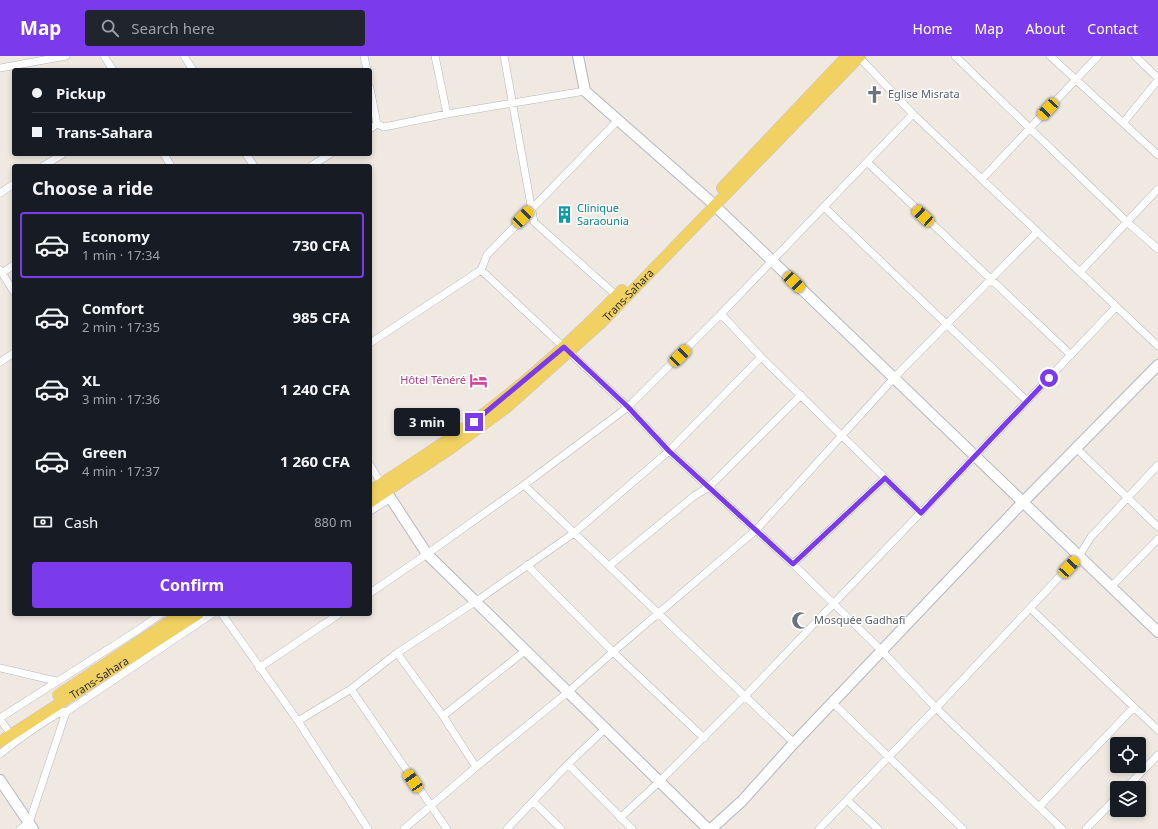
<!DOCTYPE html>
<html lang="en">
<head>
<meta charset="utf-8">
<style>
  body { margin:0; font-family:"Noto Sans",sans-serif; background:#20242c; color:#f1f3f6; height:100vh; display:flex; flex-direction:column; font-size:15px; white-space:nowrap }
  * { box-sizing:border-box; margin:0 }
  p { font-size:13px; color:#9ea1a6 }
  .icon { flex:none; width:22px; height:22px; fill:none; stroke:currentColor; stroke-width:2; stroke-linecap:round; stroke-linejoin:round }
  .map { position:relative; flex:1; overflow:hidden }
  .side { position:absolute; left:12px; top:108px; width:360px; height:452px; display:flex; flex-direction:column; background:#171b24; border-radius:4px; box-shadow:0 2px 6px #0003 }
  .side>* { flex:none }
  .guide { position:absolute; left:12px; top:12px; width:360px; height:88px; border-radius:4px; box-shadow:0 2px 6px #0003; display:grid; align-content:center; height:88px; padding:0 20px; background:#171b24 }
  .buttons { position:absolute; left:1110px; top:681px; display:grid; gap:8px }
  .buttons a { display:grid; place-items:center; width:36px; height:36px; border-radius:4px; background:#171b24; box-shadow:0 2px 6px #0003; font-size:20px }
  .end { position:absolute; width:18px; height:18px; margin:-9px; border:5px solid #7c3aed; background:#fff; box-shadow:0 0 0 2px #fff }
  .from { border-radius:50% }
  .bubble { position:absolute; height:28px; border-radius:4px; background:#171b24; box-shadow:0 2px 6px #0003; font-size:13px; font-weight:700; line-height:28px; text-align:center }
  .car { position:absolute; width:12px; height:24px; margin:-12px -6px; border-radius:5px; box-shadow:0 0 3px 1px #0007; background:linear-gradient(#f5c518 24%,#345 0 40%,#f5c518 0 76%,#345 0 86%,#f5c518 0) }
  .guide b { display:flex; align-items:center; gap:14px; height:38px; font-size:15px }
  .guide b+b { border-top:1px solid #363941 }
  .guide i { width:10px; height:10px; background:#f1f3f6 }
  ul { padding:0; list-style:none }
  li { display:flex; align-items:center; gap:12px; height:66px; margin:0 8px 6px; padding:0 12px; border:2px solid transparent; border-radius:4px }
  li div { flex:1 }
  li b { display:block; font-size:15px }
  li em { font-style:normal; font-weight:700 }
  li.current { border-color:#7c3aed }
  li>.icon { width:36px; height:36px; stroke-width:1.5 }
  h2 { padding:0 20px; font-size:18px; line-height:48px }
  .pay { display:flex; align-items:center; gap:10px; height:44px; padding:0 20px; font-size:15px }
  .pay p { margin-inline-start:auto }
  .action { display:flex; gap:8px; margin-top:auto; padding:8px 20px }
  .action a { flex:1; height:46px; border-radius:4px; background:#7c3aed; color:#fff; font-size:16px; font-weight:700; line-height:46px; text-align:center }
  header { display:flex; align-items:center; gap:24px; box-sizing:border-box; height:56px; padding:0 20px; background:#7c3aed; color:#fff }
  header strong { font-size:19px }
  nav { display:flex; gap:22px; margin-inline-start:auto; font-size:14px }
  .search { width:280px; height:36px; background:#20242c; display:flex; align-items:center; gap:10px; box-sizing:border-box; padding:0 14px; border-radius:4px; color:#9ea1a6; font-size:15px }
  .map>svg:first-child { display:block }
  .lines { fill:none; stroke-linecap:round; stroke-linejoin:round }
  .street-casing { stroke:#b4b7c1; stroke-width:8 }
  .secondary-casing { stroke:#b4b7c1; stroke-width:12 }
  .primary-casing { stroke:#c9c9c9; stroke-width:12 }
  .street { stroke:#fff; stroke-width:7 }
  .secondary { stroke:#fff; stroke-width:10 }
  .primary { stroke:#f2d163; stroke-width:11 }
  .route { stroke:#7c3aed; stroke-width:5 }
  .labels { text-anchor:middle; stroke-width:3; stroke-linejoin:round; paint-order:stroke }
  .worship-label { font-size:11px; fill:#5b616d; stroke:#fff; text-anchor:start }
  .culture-label { font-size:11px; fill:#0d838f; stroke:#fff; text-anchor:start }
  .street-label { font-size:11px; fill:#2e2e2e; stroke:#fff }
  .hotel-label { font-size:11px; fill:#b23c85; stroke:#fff; text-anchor:end }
</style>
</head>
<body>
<header>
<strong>Map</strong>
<div class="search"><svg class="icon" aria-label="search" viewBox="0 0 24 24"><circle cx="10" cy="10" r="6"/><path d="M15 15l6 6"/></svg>Search here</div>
<nav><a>Home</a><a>Map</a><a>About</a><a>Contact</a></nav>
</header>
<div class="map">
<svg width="1158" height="773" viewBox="0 0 1158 773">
  <rect width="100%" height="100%" fill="#efe9e1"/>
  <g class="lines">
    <defs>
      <path id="street" d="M 104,0 L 113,14
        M 184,0 L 193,14
        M 364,0 L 367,14
        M 435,0 L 447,58
        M 504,0 L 534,166 L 617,240
        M 955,0 L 1127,166 L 1158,193
        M 1050,0 L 1158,99
        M 1135,0 L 1158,22
        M 859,1 L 913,58 L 1158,290
        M 0,12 L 66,0
        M 370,32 L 377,68
        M 1123,67 L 1158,24
        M 377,68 L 384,71 L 447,58 L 585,35
        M 370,73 L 377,68
        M 164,98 L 171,110
        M 246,98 L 254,110
        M 867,106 L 1071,299
        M 43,110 L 63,98
        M 311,110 L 330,98
        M 982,123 L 1098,0
        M 0,137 L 14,128
        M 824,151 L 1027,345
        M 0,214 L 14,236
        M 481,214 L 628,351 L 669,395 L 793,508 L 882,595 L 936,652 L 1062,773
        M 1080,216 L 1158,133
        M 2,217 L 14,209
        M 721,258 L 761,301 L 921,457
        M 370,287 L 481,214 L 487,199 L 618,64
        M 0,306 L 14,297
        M 1076,392 L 1158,471
        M 370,409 L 381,427
        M 524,429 L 794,687
        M 370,455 L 391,442
        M 793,508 L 885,422
        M 527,509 L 613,596 L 704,682
        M 609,510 L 694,440 L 709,431 L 801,339
        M 1111,531 L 1158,483
        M 370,537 L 427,498 L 524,429 L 628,351 L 721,258 L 913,58
        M 1030,552 L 1158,674
        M 222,558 L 298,665 L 368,773
        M 397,597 L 443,660 L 476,711
        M 0,612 L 56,625
        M 259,612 L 339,558
        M 351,633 L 447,773
        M 833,647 L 963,773
        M 66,656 L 212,558
        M 443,660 L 526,594
        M 0,662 L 135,576 L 161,558
        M 0,663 L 7,673
        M 298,665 L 351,633 L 397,597 L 475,546 L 574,477 L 669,395 L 761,301
        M 0,698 C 20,682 41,667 63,655 L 66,656 L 29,767 L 20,773
        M 568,708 L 632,773
        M 1126,732 L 1158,699
        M 847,744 L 878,773
        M 533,745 L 561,773
        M 1039,751 L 1134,651
        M 620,762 L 660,725 L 745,640 L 975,400 L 1116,251
        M 404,773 L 476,711 L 568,636 L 613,596 L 756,474 L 894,322 L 1037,176
        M 507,773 L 568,708 L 606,672
        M 819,773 L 936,652 L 1079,500 L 1091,481 L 1158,409
        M 1086,773 L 1117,741"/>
      <path id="secondary" d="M 578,0 L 585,35 L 710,145 L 1158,576
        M 382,429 L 427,498 L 708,773
        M 0,724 L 33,773
        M 711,773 L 742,745 L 794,687 L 1023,446 L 1158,309"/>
      <g id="primary">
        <path d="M 722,132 L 847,0"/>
        <path d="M 370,435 C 405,412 440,390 474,365 C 526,327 577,280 622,234"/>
        <path id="s1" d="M 370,446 L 450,393 L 506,352 L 601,267 L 860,0"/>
        <path d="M 58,639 L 181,558"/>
        <path id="s2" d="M 0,686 L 198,558"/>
      </g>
    </defs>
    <use href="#street" class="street-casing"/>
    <use href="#secondary" class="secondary-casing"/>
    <use href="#primary" class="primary-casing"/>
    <use href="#street" class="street"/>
    <use href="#secondary" class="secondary"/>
    <use href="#primary" class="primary"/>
  </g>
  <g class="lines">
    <path class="route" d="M 474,366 L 564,291 L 628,351 L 669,395 L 793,508 L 885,422 L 921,457 L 1049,322"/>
  </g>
  <defs>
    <symbol id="church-bare" viewBox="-9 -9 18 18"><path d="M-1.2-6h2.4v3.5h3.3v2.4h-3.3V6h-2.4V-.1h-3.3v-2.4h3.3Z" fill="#6b7280" stroke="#fff" stroke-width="2.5" paint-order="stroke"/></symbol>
    <symbol id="building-bare" viewBox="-9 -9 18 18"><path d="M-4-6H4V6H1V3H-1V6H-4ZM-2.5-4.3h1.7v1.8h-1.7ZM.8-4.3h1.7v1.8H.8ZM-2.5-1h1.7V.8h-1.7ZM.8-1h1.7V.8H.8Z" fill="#0f9aa8" stroke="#fff" stroke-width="2.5" paint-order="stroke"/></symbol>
    <symbol id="hotel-bare" viewBox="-9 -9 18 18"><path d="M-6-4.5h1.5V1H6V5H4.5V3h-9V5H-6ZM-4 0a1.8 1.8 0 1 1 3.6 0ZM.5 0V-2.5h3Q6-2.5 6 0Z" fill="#d1479c" stroke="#fff" stroke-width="2.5" paint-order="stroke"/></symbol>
    <symbol id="mosque-bare" viewBox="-9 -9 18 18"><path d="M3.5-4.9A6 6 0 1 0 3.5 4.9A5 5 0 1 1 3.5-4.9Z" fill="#6b7280" stroke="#fff" stroke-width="2.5" paint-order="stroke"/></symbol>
  </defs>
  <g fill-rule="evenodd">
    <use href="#church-bare" x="862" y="26" width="25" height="25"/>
    <use href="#building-bare" x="552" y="146" width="25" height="25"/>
    <use href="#hotel-bare" x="466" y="312" width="25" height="25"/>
    <use href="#mosque-bare" x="788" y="552" width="25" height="25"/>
  </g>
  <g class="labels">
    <g class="worship-label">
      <text x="888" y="42">Eglise Misrata</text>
      <text x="814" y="568">Mosquée Gadhafi</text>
    </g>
    <g class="culture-label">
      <text x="577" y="156">Clinique<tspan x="577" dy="13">Saraounia</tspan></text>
    </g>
    <g class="street-label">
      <text dy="4" stroke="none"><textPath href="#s1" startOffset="332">Trans-Sahara</textPath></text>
      <text dy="4" stroke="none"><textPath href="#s2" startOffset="118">Trans-Sahara</textPath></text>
    </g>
    <g class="hotel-label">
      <text x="466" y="328">Hôtel Ténéré</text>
    </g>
  </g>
</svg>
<div class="buttons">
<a><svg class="icon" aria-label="locate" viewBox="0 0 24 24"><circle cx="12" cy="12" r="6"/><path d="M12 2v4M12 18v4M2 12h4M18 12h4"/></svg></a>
<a><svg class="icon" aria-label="layers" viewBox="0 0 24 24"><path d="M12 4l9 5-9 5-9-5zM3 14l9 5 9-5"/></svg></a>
</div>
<i class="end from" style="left:1049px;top:322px"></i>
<i class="end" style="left:474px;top:366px"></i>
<div class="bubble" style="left:394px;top:352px;width:66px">3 min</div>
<i class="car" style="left:1048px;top:53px;rotate:223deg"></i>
<i class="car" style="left:923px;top:160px;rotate:313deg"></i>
<i class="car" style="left:523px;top:161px;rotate:44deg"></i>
<i class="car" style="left:794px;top:226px;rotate:134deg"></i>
<i class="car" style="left:680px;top:300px;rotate:45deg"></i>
<i class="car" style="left:1069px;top:511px;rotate:43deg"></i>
<i class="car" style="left:413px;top:725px;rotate:326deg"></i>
<div class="guide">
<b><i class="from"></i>Pickup</b>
<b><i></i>Trans-Sahara</b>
</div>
<section class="side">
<h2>Choose a ride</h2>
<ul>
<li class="current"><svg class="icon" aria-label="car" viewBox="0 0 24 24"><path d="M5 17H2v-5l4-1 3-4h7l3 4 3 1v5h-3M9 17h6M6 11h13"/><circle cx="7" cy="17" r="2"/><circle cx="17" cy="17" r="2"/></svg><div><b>Economy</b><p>1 min · 17:34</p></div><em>730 CFA</em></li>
<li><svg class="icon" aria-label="car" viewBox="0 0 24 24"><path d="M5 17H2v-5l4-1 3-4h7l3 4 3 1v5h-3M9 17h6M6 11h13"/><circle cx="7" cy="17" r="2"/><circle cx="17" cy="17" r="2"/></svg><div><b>Comfort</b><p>2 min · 17:35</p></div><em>985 CFA</em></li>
<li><svg class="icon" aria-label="car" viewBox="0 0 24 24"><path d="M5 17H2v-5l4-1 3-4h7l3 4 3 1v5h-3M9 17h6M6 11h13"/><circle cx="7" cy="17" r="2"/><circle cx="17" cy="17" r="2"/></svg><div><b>XL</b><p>3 min · 17:36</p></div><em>1 240 CFA</em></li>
<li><svg class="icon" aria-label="car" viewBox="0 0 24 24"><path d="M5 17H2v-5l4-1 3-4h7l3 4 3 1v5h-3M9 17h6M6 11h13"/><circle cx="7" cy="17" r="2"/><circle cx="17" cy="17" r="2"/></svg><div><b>Green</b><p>4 min · 17:37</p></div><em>1 260 CFA</em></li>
</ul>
<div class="pay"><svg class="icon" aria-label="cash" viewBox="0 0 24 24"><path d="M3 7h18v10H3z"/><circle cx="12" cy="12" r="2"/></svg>Cash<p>880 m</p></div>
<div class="action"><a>Confirm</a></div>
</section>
</div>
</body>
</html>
